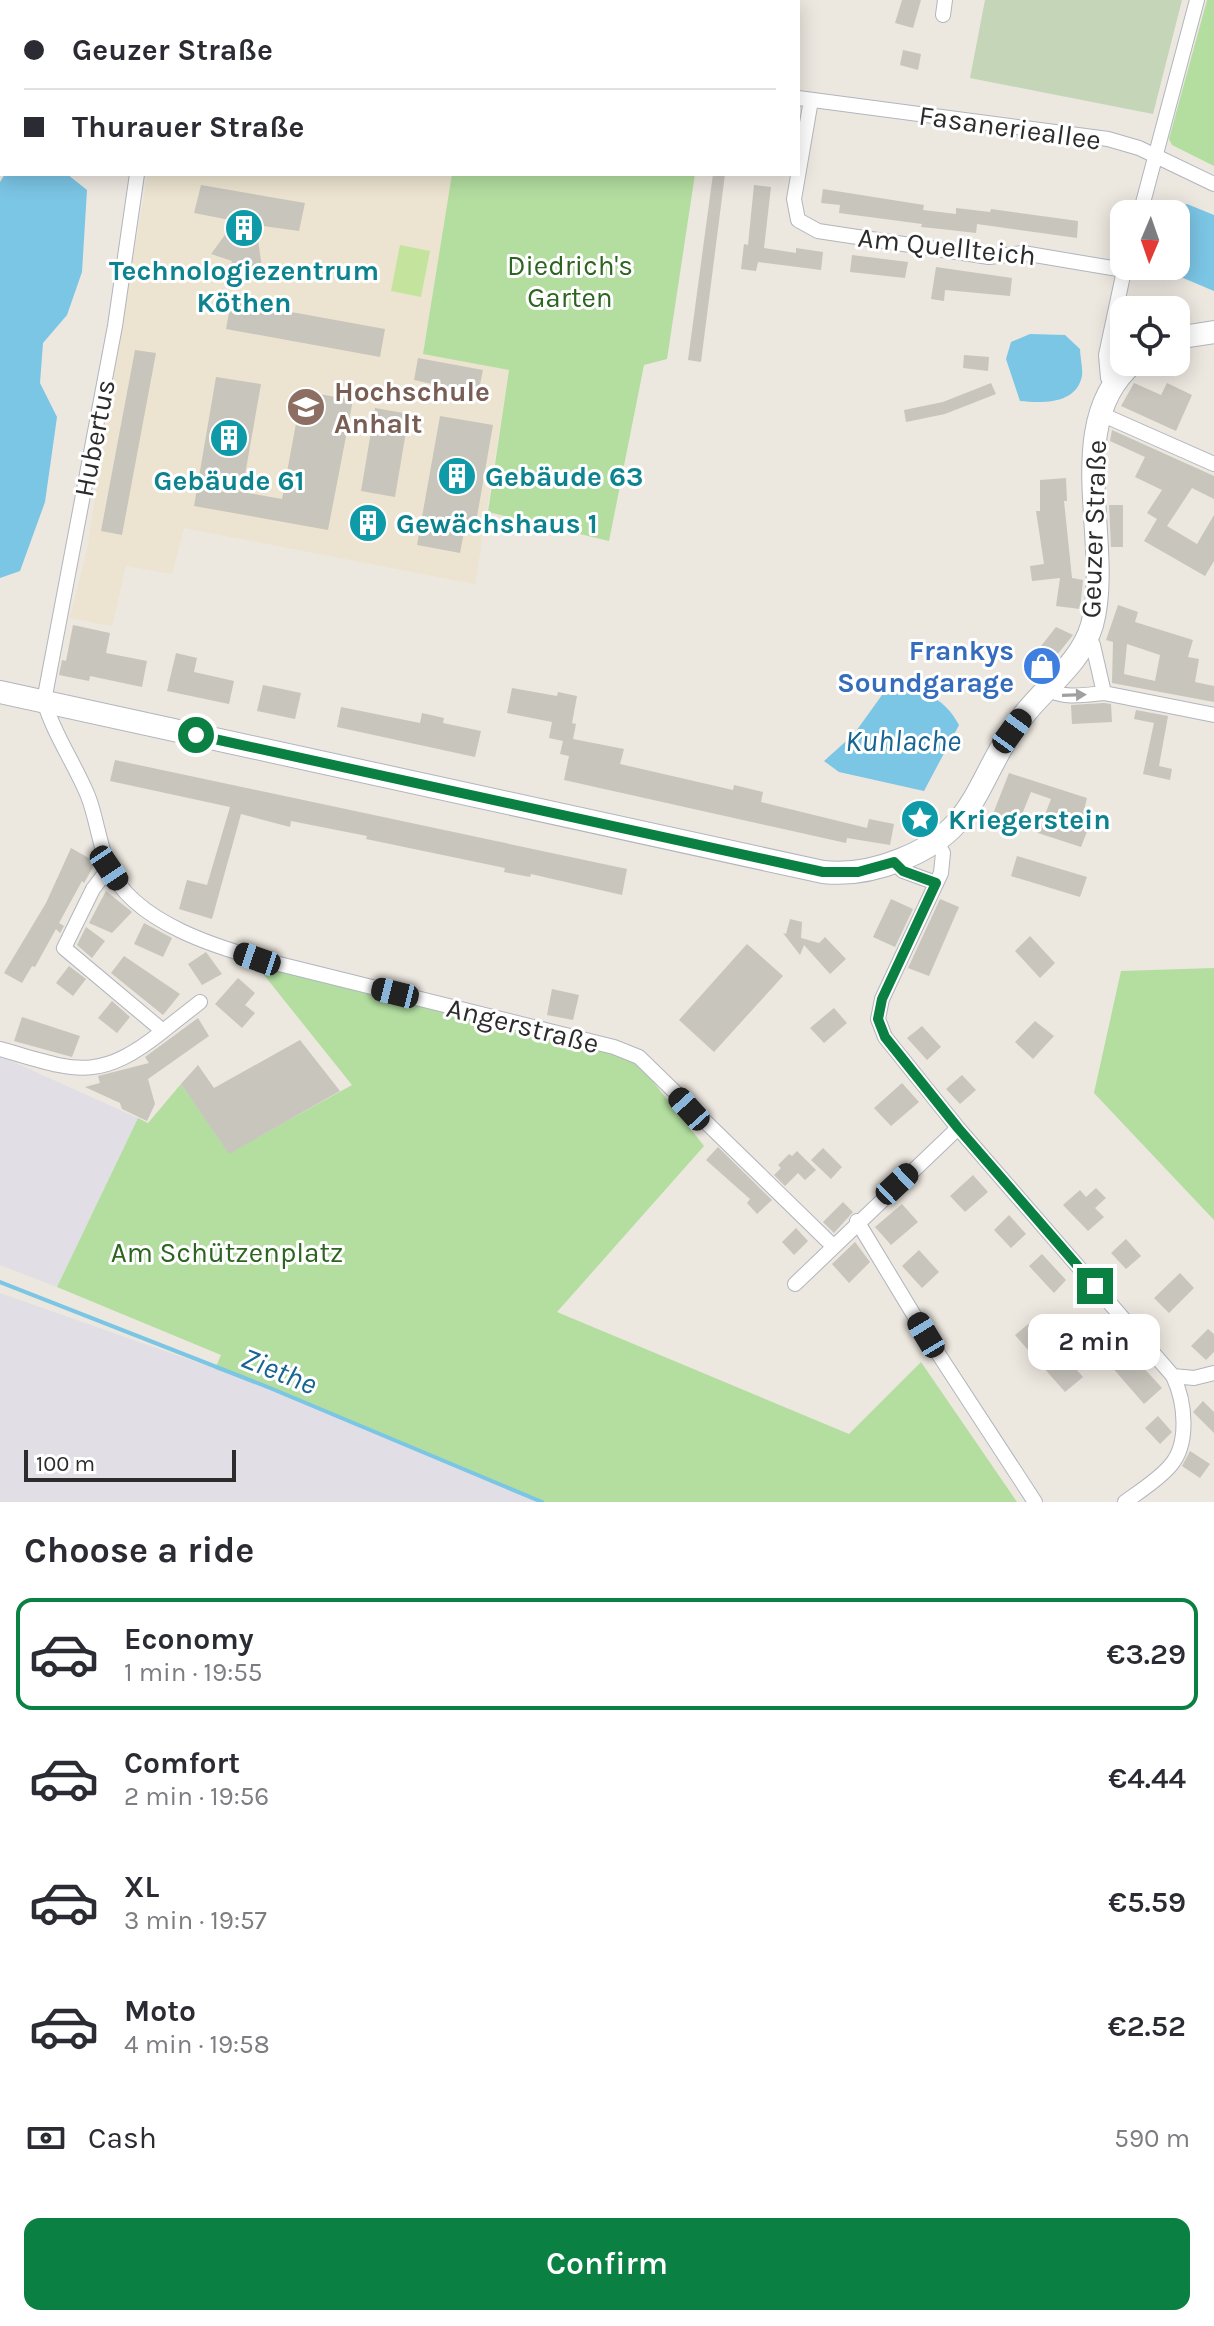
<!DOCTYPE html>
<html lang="en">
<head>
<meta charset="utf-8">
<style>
  body { margin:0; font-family:Karla,sans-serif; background:#f2f2f3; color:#2b2b33; height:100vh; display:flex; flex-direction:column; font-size:30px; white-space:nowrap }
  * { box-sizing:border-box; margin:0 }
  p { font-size:26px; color:#7c7c81 }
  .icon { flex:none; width:44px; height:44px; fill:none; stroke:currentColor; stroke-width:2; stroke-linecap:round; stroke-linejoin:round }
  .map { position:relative; height:1502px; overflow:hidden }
  .drawer { display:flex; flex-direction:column; background:#fff; flex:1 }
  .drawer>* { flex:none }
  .top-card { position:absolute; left:0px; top:0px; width:800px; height:176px; box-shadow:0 4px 20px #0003; display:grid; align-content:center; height:176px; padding:0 24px; background:#fff }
  .needle { width:52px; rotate:182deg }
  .buttons { position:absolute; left:1110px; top:200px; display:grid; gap:16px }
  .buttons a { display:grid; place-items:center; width:80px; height:80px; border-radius:16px; background:#fff; box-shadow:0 4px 20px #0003; font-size:40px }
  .scale { position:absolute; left:24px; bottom:20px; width:212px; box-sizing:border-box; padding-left:8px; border:4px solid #2c2c2c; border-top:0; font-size:22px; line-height:28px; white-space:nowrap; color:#2c2c2c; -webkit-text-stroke:6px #fff; paint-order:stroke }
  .end { position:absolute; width:36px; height:36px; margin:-18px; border:10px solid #0b8043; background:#fff; box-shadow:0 0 0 4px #fff }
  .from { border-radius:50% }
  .bubble { position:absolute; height:56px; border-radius:16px; background:#fff; box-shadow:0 4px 20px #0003; font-size:26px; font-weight:600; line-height:56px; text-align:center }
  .car { position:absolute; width:24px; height:48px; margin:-24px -12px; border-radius:10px; box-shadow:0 0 6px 2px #0007; background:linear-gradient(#222 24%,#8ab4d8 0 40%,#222 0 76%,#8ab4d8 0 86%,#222 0) }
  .top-card b { display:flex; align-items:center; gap:28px; height:76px; font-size:30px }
  .top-card b+b { border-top:2px solid #e1e1e2 }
  .top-card i { width:20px; height:20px; background:#2b2b33 }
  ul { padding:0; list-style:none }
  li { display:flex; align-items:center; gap:24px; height:112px; margin:0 16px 12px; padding:0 8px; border:4px solid transparent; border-radius:16px }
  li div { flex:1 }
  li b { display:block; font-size:30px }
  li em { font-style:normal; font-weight:600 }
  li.active { border-color:#0b8043 }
  li>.icon { width:72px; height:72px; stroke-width:1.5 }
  h2 { padding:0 24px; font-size:36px; line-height:96px }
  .pay { display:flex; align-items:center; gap:20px; height:88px; padding:0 24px; font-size:30px }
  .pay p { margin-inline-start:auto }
  .button { display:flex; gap:16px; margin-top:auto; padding:16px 24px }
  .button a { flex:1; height:92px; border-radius:16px; background:#0b8043; color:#fff; font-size:32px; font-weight:600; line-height:92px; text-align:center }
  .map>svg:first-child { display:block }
  .industrial { fill:#e1dfe5 }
  .education { fill:#ece4d0 }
  .green { fill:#b3dea0 }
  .cemetery { fill:#c5d5b8 }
  .pitch { fill:#c4e49d }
  .water { fill:#7bc5e5 }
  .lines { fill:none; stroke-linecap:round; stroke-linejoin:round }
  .stream { stroke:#7bc5e5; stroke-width:4 }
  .building { fill:#c8c5bd; fill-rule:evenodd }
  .minor-casing { stroke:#b2b5be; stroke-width:16 }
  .secondary-casing { stroke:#b2b5be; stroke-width:24 }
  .minor { stroke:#fff; stroke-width:14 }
  .secondary { stroke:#fff; stroke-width:22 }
  .oneway { fill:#a0a0a0 }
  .route { stroke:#0b8043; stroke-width:10 }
  .labels { text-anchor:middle; stroke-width:6; stroke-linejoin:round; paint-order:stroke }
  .street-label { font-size:28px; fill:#2c2c2c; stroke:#fff }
  .park-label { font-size:28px; fill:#2c6420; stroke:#fff }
  .culture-label { font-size:28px; font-weight:bold; fill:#0d838f; stroke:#fff; text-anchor:start }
  .education-label { font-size:28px; font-weight:bold; fill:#785e54; stroke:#fff; text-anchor:start }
  .shop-label { font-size:28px; font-weight:bold; fill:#366cbe; stroke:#fff; text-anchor:end }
  .water-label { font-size:30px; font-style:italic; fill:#186493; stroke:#fff }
</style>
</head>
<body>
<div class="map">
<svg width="1214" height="1502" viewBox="0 0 1214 1502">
  <rect width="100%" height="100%" fill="#ece7df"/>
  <path class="industrial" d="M 0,1056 L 138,1118 L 57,1287 L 0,1265 Z
    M 0,1293 L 270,1388 L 541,1502 L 0,1502 Z"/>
  <path class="education" d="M 148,174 L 452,174 L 423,353 L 509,370 L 475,584 L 184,528 L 172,574 L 126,566 L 112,626 L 70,618 L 88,545 L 121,325 Z"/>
  <path class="green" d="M 1207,0 L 1214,0 L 1214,166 L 1172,145 L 1169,139 Z
    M 452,174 L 695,174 L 667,359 L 644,365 L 609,541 L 488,512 L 509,370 L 423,354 Z
    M 256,965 L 636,1060 L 704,1146 L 557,1312 L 849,1434 L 921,1362 L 1017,1502 L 542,1502 L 270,1388 L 215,1369 L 221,1355 L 57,1287 L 138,1118 L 148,1123 L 181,1084 L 229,1153 L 352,1085 Z
    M 1214,968 L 1214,1220 L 1094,1093 L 1121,971 Z"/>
  <path class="cemetery" d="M 985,0 L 1182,0 L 1153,114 L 970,78 Z"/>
  <path class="pitch" d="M 400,245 L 430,251 L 421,297 L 391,291 Z"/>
  <path class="water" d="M 5,174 L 67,174 L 87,190 L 82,272 L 67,315 L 43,343 L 40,383 L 57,417 L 45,502 L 20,571 L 0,578 L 0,182 Z
    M 1187,204 L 1214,215 L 1214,291 L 1176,275 L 1168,266 L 1176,266 L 1176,214 L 1171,214 L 1173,209 Z
    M 1030,334 L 1065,335 L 1080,349 C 1080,357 1083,368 1082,376 C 1076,405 1042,403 1020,401 L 1006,359 L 1011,342 Z
    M 887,688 C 920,689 943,695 959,725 L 924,791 L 839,772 L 824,761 L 854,734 Z"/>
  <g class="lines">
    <path class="stream" d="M 0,1282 L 270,1388 L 542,1502"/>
  </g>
  <path class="building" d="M 902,0 L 921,0 L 913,28 L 895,23 Z
    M 903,50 L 921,54 L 918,70 L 900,65 Z
    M 713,174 L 725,174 L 701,362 L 688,360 Z
    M 201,185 L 305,203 L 299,231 L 256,225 L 262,268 L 230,266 L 232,261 L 211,254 L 235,221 L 194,213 Z
    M 754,185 L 771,187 L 764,248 L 796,253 L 796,248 L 823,252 L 821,270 L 758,262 L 756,271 L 741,269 L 744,244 L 748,245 Z
    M 823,189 L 924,205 L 923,210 L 956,214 L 956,208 L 990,212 L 991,209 L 1078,221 L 1077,238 L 977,224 L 976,233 L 941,229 L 921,227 L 922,224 L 839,213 L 840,205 L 821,203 Z
    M 852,255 L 908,262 L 905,278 L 850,272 Z
    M 936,267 L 1012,278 L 1010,296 L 945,290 L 944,301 L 931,299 Z
    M 231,301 L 385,329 L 380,357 L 226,329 Z
    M 135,350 L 156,353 L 122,535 L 101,531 Z
    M 964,355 L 989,357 L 988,371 L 963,368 Z
    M 418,358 L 483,370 L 478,394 L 414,380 Z
    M 216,377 L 261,384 L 242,492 L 282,499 L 302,391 L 353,400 L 328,530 L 194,506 Z
    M 991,383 L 996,394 L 945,414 L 906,422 L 904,410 L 943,402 Z
    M 1134,383 L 1161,395 L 1167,383 L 1192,395 L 1176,431 L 1121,406 Z
    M 375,408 L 409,414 L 395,497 L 361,491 Z
    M 440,416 L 493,425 L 475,528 L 465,527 L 460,553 L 417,545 Z
    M 1112,430 L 1214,476 L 1214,499 L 1192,488 L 1167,526 L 1197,544 L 1214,515 L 1214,561 L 1205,576 L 1144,541 L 1157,519 L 1147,513 L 1162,490 L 1135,477 L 1145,457 L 1110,441 Z
    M 1066,478 L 1067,501 L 1064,501 L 1072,578 L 1083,580 L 1080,609 L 1056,606 L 1060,578 L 1032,581 L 1030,566 L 1044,564 L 1036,511 L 1040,511 L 1040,480 Z
    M 1109,505 L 1123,505 L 1123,547 L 1111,547 Z
    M 359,513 L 379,517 L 376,533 L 356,530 Z
    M 1118,605 L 1138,612 L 1135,622 L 1193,640 L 1188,657 L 1199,659 L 1195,682 L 1214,686 L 1214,702 L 1112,683 L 1113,642 L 1106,640 ZM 1127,644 L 1160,655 L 1155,681 L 1124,674 Z
    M 73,625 L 110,633 L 106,653 L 147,661 L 142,687 L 90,676 L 89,681 L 59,675 L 62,660 L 66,661 Z
    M 1056,627 L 1073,635 L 1037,680 L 1023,669 Z
    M 176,653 L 197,658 L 194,672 L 234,681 L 229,704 L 167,691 Z
    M 263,685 L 301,693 L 295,719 L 257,711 Z
    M 512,688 L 557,696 L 558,692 L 577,696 L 572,723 L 576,724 L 573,739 L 624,749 L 620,764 L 733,790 L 734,785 L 763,792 L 761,802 L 867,828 L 869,819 L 894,824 L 890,845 L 847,838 L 846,843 L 564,780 L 569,756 L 560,754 L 563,741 L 549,738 L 552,722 L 507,713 Z
    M 1104,703 L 1111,704 L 1112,722 L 1072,724 L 1071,705 Z
    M 341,707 L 420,723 L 422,713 L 444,718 L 443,723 L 481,731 L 475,757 L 337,727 Z
    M 1136,710 L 1168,716 L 1159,766 L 1172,769 L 1170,780 L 1143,774 L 1154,723 L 1134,719 Z
    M 115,760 L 627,869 L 622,895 L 531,874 L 530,877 L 504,872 L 505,868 L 366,839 L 367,836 L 291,821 L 290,827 L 241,814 L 212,919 L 179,909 L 187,880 L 207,885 L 230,807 L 110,781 Z
    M 1009,773 L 1087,798 L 1080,827 L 1088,829 L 1081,847 L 1038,833 L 1051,799 L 1031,792 L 1016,829 L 991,819 Z
    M 71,848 L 96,862 L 84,883 L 82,881 L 59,923 L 64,926 L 60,933 L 56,929 L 35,967 L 32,966 L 22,983 L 4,973 L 46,903 Z
    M 1017,856 L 1087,877 L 1080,897 L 1011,876 Z
    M 106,891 L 132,912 L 112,933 L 89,923 Z
    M 891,899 L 913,909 L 895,947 L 873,937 Z
    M 940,899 L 959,907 L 929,976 L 908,968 Z
    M 790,919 L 802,922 L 801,938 L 819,943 L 825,937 L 846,959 L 830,974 L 804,945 L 800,955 L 783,933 L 786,934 Z
    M 144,923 L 172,938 L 163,957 L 134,944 Z
    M 86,927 L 105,941 L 92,958 L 77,945 Z
    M 1030,936 L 1055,963 L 1040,978 L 1015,951 Z
    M 747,944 L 783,976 L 714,1052 L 679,1020 Z
    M 206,952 L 222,974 L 202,985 L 188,964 Z
    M 124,956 L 180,994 L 163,1015 L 111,973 Z
    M 69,966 L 86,979 L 73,996 L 56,983 Z
    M 238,978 L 255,993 L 245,1005 L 255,1013 L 242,1028 L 215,1004 Z
    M 552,989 L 579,995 L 573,1020 L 547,1015 Z
    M 112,1001 L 130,1017 L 117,1033 L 98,1018 Z
    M 834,1008 L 847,1023 L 824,1043 L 810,1028 Z
    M 22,1017 L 80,1036 L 72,1057 L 14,1041 Z
    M 198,1018 L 209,1036 L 148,1079 L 155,1104 L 147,1121 L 122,1109 L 120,1103 L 85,1087 L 100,1083 L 98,1076 L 149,1063 L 145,1057 Z
    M 1035,1021 L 1054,1036 L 1033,1059 L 1015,1042 Z
    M 922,1026 L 941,1047 L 927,1060 L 907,1038 Z
    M 300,1040 L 340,1091 L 229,1154 L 181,1084 L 198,1065 L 214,1088 Z
    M 962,1075 L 976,1090 L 960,1104 L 946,1089 Z
    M 902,1083 L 919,1102 L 891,1126 L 874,1108 Z
    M 718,1147 L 772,1200 L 757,1214 L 747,1203 L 750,1199 L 706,1160 Z
    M 823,1148 L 842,1167 L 831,1179 L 811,1160 Z
    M 797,1151 L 816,1170 L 805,1180 L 798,1173 L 785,1186 L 774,1175 L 781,1168 L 778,1165 L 789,1154 L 792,1156 Z
    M 973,1175 L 988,1192 L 965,1212 L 950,1196 Z
    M 1096,1188 L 1106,1198 L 1095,1208 L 1104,1217 L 1088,1231 L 1063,1205 L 1080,1190 L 1086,1197 Z
    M 843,1202 L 853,1212 L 834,1233 L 823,1222 Z
    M 902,1204 L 918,1222 L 891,1245 L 875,1227 Z
    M 1009,1215 L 1026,1234 L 1011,1248 L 994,1230 Z
    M 796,1228 L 808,1241 L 794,1255 L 782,1242 Z
    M 1126,1239 L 1141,1256 L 1126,1269 L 1111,1253 Z
    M 855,1242 L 870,1262 L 849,1283 L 832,1264 Z
    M 919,1250 L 939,1272 L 922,1288 L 902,1266 Z
    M 1042,1254 L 1066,1280 L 1054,1293 L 1029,1266 Z
    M 1180,1273 L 1194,1288 L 1169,1313 L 1154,1298 Z
    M 1033,1320 L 1083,1377 L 1065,1392 L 1015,1335 Z
    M 1208,1329 L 1214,1334 L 1214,1352 L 1206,1360 L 1191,1346 Z
    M 1121,1343 L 1162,1388 L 1144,1404 L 1104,1358 Z
    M 1203,1401 L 1214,1412 L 1214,1433 L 1193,1412 Z
    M 1158,1416 L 1172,1432 L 1160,1444 L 1145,1428 Z
    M 1190,1451 L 1210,1464 L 1200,1478 L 1182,1466 Z"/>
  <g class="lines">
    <defs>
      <path id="minor" d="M 756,2 L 756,0
        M 943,15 L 945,0
        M 0,70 L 2,70
        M 798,98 L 1108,139 L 1139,148 L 1214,184
        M 811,100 L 794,199 L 798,220 L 818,231 L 989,257 L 1023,253 L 1124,270
        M 137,174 L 115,326 L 44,701 C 54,735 75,764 88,796 C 97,819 99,845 109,867 C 133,923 221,949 275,963 L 614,1047 L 639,1057 L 833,1246
        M 1140,214 L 1197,0
        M 1115,383 L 1108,378 L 1106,355 L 1125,266
        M 1101,414 L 1214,464
        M 1088,637 L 1093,645 L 1104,693 L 1214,715
        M 1047,689 C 1064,699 1084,695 1104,693
        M 937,842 L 943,853 L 941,873 L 882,999 L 878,1019 L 885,1037 L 958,1128 L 1173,1376 C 1185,1401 1190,1444 1170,1466 C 1158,1480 1140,1491 1125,1502
        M 894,862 L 903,871 L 936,883
        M 109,868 L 93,889 L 64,948 L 163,1031 L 200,1002
        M 0,1049 C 74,1070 97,1084 163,1031
        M 857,1221 L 926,1335 L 1035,1502
        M 795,1284 L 958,1128
        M 1173,1376 L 1194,1378 L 1214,1373"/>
      <path id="secondary" d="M 1176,338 L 1214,332
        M 0,692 L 823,872 C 850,875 875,870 900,860 C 982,828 975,776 1023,716 C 1046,686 1081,663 1092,625 C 1114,545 1060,423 1134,362"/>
    </defs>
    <use href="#minor" class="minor-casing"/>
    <use href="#secondary" class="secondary-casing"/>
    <use href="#minor" class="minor"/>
    <use href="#secondary" class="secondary"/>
  </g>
  <defs><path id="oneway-solid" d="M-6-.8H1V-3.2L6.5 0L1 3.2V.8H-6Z" transform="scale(2)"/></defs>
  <use class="oneway" href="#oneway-solid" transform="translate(1074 695) rotate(-2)"/>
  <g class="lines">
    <path class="route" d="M 196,735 L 823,872 L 858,872 L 894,862 L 903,871 L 936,883 L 882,999 L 878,1019 L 885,1037 L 958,1128 L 1095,1286"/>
  </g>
  <defs>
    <symbol id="building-disc" viewBox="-11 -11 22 22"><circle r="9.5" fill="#0f9aa8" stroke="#fff"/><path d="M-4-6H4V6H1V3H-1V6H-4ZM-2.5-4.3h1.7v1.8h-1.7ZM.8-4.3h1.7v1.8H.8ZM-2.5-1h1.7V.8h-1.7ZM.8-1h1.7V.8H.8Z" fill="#fff"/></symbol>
    <symbol id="university-disc" viewBox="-11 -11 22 22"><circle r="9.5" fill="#8d6e63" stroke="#fff"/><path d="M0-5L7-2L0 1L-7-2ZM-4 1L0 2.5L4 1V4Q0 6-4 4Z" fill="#fff"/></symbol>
    <symbol id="shop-disc" viewBox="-11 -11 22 22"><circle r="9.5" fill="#3f7fe0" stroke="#fff"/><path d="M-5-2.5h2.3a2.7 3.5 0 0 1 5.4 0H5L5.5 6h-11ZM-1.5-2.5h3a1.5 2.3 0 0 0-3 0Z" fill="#fff"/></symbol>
    <symbol id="sight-disc" viewBox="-11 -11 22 22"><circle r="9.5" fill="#0f9aa8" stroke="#fff"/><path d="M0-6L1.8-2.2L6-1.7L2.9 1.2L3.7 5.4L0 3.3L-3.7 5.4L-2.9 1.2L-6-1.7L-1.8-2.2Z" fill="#fff"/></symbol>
  </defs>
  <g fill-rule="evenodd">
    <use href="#building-disc" x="222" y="206" width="44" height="44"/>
    <use href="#university-disc" x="284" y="385" width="44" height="44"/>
    <use href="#building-disc" x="207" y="416" width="44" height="44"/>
    <use href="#building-disc" x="435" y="454" width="44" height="44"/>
    <use href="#building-disc" x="346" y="501" width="44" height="44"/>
    <use href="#shop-disc" x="1020" y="644" width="44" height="44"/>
    <use href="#sight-disc" x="898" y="797" width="44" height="44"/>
  </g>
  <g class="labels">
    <g class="street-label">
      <text transform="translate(1010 127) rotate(8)" y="10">Fasanerieallee</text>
      <text transform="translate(947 246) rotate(6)" y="10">Am Quellteich</text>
      <text transform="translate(94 438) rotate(-79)" y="10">Hubertus</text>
      <text transform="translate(1093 529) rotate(-88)" y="10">Geuzer Straße</text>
      <text transform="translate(523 1025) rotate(14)" y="10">Angerstraße</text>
    </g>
    <g class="park-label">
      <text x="570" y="275">Diedrich's<tspan x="570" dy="32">Garten</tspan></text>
      <text x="227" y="1262">Am Schützenplatz</text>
    </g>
    <g class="culture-label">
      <text x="244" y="280" text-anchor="middle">Technologiezentrum<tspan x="244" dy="32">Köthen</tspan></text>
      <text x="485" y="486">Gebäude 63</text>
      <text x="229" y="490" text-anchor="middle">Gebäude 61</text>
      <text x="396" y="533">Gewächshaus 1</text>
      <text x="948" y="829">Kriegerstein</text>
    </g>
    <g class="education-label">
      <text x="334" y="401">Hochschule<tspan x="334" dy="32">Anhalt</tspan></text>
    </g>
    <g class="shop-label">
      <text x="1014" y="660">Frankys<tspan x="1014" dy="32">Soundgarage</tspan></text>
    </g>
    <g class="water-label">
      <text x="903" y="751">Kuhlache</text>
      <text transform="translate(279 1371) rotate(22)" y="10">Ziethe</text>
    </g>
  </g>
</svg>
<div class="buttons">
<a><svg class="needle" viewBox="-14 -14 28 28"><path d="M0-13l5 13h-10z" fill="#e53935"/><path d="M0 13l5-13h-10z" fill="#7c7c81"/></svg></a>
<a><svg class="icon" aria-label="locate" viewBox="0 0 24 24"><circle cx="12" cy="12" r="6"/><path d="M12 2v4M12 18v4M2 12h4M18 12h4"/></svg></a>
</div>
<div class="scale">100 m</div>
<i class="end from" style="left:196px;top:735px"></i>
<i class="end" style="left:1095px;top:1286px"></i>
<div class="bubble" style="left:1028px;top:1314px;width:132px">2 min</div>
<i class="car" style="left:1012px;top:731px;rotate:36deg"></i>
<i class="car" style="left:109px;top:868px;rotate:146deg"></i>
<i class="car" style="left:257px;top:959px;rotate:289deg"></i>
<i class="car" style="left:395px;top:993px;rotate:284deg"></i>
<i class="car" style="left:689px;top:1109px;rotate:318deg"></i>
<i class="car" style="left:897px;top:1184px;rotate:47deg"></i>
<i class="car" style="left:926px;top:1335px;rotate:329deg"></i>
<div class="top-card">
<b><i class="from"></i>Geuzer Straße</b>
<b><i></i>Thurauer Straße</b>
</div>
</div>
<section class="drawer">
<h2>Choose a ride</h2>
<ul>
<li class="active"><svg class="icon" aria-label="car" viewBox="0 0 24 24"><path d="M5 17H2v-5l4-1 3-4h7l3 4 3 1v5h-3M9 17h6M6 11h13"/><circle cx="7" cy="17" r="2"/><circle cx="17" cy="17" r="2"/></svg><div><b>Economy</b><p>1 min · 19:55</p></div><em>€3.29</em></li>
<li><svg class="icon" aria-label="car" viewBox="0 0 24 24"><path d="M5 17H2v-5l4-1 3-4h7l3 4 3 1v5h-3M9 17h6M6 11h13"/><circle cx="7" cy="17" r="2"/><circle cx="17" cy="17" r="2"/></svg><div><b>Comfort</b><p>2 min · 19:56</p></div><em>€4.44</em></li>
<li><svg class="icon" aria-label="car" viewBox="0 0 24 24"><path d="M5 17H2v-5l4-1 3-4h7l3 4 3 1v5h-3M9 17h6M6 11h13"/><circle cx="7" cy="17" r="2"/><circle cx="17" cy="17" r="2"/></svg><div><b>XL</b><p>3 min · 19:57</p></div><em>€5.59</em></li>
<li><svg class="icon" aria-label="car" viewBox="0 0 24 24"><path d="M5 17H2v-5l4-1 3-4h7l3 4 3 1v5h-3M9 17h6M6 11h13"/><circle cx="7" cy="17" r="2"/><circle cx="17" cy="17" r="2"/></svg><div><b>Moto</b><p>4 min · 19:58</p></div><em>€2.52</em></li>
</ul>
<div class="pay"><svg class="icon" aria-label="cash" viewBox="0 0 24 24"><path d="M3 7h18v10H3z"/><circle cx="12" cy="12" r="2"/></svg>Cash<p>590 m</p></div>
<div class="button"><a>Confirm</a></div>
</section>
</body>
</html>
